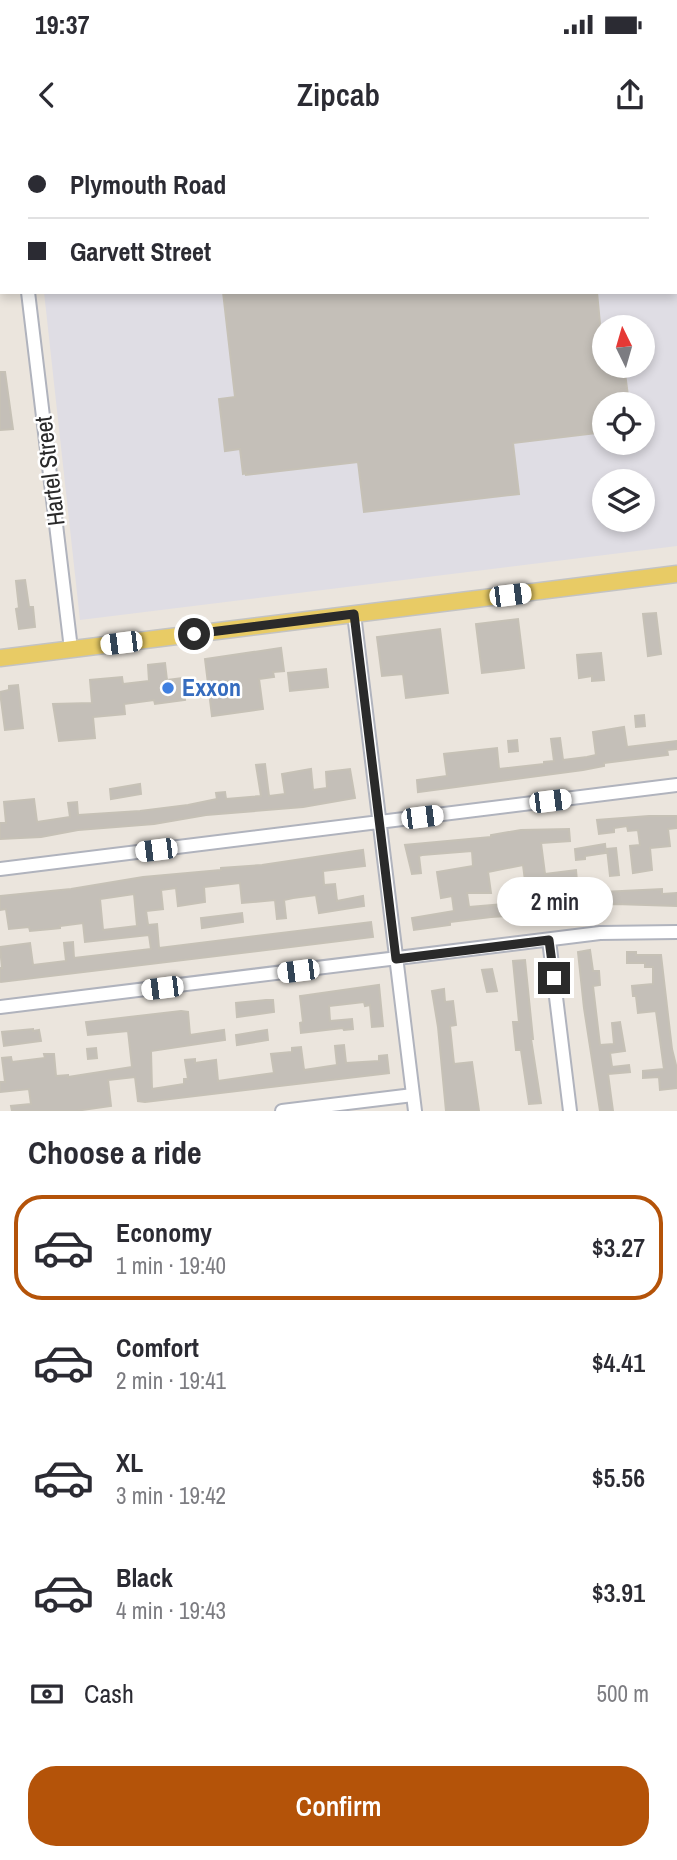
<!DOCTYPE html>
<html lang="en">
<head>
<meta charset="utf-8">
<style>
  body { margin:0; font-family:"Archivo Narrow",sans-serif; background:#f2f2f3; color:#2b2b33; height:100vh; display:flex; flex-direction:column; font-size:26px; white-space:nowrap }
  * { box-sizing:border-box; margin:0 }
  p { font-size:23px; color:#7c7c81 }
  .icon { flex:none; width:38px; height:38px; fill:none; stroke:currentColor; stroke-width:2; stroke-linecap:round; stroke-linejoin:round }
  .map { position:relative; height:971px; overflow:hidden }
  .details { display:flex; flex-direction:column; background:#fff; flex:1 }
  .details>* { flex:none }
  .banner { position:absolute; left:0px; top:0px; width:677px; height:154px; box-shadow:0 4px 10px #0003; display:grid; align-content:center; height:154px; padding:0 28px; background:#fff }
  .needle { width:46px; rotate:355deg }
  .controls { position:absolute; left:592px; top:175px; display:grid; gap:14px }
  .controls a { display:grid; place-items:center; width:63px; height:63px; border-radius:50%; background:#fff; box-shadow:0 4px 10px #0003; font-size:35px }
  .end { position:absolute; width:32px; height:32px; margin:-16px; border:9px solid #2a2a2a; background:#fff; box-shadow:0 0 0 4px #fff }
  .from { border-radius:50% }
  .bubble { position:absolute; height:49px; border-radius:24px; background:#fff; box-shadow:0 4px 10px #0003; font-size:23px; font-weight:600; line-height:49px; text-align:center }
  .car { position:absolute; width:21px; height:42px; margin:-21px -10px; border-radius:9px; box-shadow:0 0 5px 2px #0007; background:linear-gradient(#fff 24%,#345 0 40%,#fff 0 76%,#345 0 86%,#fff 0) }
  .banner b { display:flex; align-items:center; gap:24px; height:66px; font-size:26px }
  .banner b+b { border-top:2px solid #e1e1e2 }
  .banner i { width:18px; height:18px; background:#2b2b33 }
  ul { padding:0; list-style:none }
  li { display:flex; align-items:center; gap:21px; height:105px; margin:0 14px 10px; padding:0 14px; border:4px solid transparent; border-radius:28px }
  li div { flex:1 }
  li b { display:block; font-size:26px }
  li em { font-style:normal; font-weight:600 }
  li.active { border-color:#b45309 }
  li>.icon { width:63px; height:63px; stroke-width:1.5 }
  h2 { padding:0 28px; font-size:32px; line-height:84px }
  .pay { display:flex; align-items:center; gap:18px; height:77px; padding:0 28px; font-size:26px }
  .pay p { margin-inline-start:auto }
  .action { display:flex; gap:14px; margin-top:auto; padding:14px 28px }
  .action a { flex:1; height:80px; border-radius:28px; background:#b45309; color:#fff; font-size:28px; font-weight:600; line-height:80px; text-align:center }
  .status { display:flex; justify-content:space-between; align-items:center; height:49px; padding:0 35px; background:#fff; direction:ltr }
  .status svg { height:19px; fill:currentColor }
  header { display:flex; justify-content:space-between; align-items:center; height:91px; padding:0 28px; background:#fff; font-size:32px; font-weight:600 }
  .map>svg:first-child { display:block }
  .industrial { fill:#dfdde4; fill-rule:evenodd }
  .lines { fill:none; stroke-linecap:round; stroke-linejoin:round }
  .stream { stroke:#76c7e7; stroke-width:2.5 }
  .building { fill:#c4bfb8; stroke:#c6c1b6; stroke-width:2; fill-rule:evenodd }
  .minor-casing { stroke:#b0b3bd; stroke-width:16 }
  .major-casing { stroke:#c3c3c3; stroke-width:19 }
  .minor { stroke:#fff; stroke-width:12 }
  .major { stroke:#e8cb65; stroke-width:16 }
  .route { stroke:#2a2a2a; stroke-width:9 }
  .shop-dot { fill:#3f7fe0; stroke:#fff; stroke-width:2.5 }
  .labels { text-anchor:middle; stroke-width:5; stroke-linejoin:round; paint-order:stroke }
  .street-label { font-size:24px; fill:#2a2a2a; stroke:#fff }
  .shop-label { font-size:24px; font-weight:bold; fill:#366cbe; stroke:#fff; text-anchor:start }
</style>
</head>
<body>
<div class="status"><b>19:37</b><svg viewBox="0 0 49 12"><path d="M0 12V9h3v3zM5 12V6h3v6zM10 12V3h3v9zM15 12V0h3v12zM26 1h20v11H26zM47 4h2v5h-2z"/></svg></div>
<header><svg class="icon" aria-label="back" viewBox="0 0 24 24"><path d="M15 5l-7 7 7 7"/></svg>Zipcab<svg class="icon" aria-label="share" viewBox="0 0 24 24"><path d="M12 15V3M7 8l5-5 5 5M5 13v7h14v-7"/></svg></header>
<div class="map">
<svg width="677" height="971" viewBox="0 0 677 971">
  <rect width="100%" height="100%" fill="#ebe5dd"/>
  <path class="industrial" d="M 27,0 L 677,0 L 677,406 L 80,480 L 44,152 L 676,152 L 676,2 ZM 604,187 L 642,187 L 642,226 L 604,226 ZM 604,264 L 642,264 L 642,303 L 604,303 ZM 604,341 L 642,341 L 642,380 L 604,380 Z"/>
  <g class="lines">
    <path class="stream" d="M 33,0 L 33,2"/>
  </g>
  <path class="building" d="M 223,152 L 597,152 L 604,226 L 624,226 L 629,263 L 604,264 L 604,292 L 513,303 L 519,354 L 364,372 L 358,322 L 246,335 L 246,333 L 243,334 L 240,309 L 225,311 L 219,259 L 235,257 Z
    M 0,232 L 5,232 L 13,289 L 0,290 Z
    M 25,440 L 29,467 L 33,467 L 35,487 L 19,489 L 16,469 L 19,468 L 16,441 Z
    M 656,473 L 661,514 L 648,516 L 643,474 Z
    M 518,479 L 524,528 L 482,533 L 476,484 Z
    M 440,489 L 448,553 L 406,558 L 403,534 L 382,536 L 377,497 Z
    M 281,508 L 284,531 L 273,532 L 274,537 L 259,539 L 263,569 L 212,576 L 205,519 Z
    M 601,513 L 604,540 L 592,541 L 592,536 L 579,538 L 577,515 Z
    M 165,523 L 167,540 L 182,538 L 185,560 L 155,564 L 154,560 L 124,564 L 125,574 L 93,577 L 95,598 L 59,601 L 53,564 L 92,563 L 90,540 L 122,537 L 123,544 L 149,541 L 148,525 Z
    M 326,529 L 328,547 L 290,551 L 288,533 Z
    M 18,545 L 23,588 L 5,590 L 0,552 L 9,550 L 9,546 Z
    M 644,575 L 645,586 L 636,587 L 635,576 Z
    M 624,587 L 627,607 L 677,601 L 677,609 L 667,610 L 668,615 L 604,623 L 604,626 L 583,630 L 418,652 L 417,640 L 447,636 L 444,614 L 497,608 L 499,629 L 544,624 L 544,622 L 554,621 L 551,599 L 560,598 L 563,620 L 587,617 L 596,615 L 593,592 Z
    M 517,600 L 518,611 L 509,612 L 508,601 Z
    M 265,624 L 269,656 L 285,654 L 282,634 L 311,629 L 313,650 L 327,648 L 326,632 L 350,629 L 355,658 L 303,667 L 206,675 L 154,684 L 78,690 L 41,697 L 0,699 L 0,683 L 6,683 L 4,662 L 34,659 L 37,682 L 70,677 L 68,663 L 77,662 L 78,675 L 140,671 L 188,665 L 217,659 L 216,653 L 225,652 L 226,659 L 261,656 L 256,625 Z
    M 140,644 L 141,654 L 111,659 L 110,649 Z
    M 649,676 L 676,676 L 677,688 L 668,689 L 670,706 L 650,708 L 652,730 L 633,733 L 630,706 L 640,705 L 638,690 L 628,691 L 627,686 L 614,688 L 614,692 L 599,694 L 597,680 Z
    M 569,689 L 570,701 L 541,703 L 545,734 L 576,730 L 577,741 L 526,748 L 523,725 L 488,732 L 491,753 L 467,753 L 469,767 L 554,760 L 556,773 L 491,777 L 450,782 L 450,785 L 414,790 L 412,778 L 454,771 L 452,756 L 441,758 L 437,732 L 473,726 L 472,711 L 422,715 L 419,716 L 421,733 L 412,734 L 405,705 L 491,697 L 491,695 L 521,690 Z
    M 605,704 L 606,713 L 585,716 L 585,719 L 576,720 L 575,709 Z
    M 616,708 L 619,735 L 610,736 L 607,709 Z
    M 363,710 L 365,726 L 323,731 L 324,745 L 335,744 L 337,761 L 363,756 L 364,766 L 319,773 L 316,755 L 293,758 L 284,760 L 286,778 L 277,779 L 275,760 L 242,763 L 240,743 L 204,747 L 205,762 L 178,766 L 176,748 L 161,750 L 163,769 L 146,771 L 148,785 L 157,784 L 159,808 L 371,782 L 373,797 L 1,842 L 0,840 L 0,828 L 2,828 L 0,807 L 30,803 L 33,825 L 66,821 L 64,803 L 73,802 L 74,818 L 151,809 L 149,795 L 85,802 L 83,783 L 60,786 L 60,788 L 51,789 L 30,791 L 29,787 L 9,789 L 6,769 L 0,770 L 0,756 L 71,749 L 143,737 L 221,730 L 221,728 L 262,725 ZM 134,754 L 137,786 L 103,790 L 100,759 Z
    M 662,749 L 662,754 L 677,753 L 677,766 L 615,764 L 583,766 L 582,753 Z
    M 242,773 L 243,782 L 202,788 L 201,778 Z
    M 590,810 L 593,831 L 599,831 L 600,845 L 593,846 L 600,905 L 614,904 L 612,883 L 620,882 L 625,911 L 610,913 L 612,927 L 629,925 L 630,932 L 608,934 L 613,971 L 600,971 L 584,868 L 578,812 Z
    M 627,812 L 636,812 L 636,815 L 661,815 L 672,909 L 677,929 L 677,948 L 660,950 L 659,937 L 643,938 L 643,931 L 664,929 L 656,871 L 638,873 L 636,856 L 633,856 L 632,846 L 653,844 L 653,827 L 645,827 L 645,823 L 627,823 Z
    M 525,820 L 533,899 L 531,899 L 541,963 L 529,964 L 521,910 L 516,910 L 513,882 L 519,882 L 513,821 Z
    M 492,829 L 497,851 L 487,852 L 482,830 Z
    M 379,845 L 383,886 L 372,887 L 370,865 L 365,866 L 364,862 L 329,866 L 330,881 L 352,879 L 353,889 L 344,890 L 343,888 L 301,893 L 300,883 L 303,882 L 300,856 Z
    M 444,849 L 445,862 L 453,861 L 456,885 L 450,886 L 454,924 L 472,922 L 479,971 L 446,971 L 438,887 L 432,851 Z
    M 266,860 L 273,860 L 274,872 L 237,877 L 236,863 Z
    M 181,871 L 188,872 L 190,895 L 224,890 L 225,900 L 151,911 L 152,949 L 184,944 L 184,939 L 188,939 L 185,920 L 195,919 L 195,923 L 216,920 L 218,941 L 274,933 L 271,914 L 292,912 L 292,908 L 301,907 L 304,930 L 337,925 L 335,906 L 344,905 L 346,923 L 379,921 L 379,916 L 387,915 L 389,933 L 145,962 L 138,961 L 135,937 L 108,940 L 111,966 L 75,971 L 12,971 L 11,966 L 31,964 L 29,949 L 0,952 L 0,942 L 5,942 L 2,918 L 11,917 L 12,922 L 45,918 L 44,914 L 54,914 L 56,936 L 68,935 L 68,937 L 132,927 L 128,891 L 88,895 L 86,882 Z
    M 33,889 L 33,891 L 39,890 L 41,901 L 4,906 L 2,892 Z
    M 267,890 L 268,900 L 237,905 L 236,895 Z
    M 96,908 L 97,918 L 88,919 L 87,909 Z"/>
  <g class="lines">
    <defs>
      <path id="minor" d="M 10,0 L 11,2
        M 28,152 L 71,509
        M 354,474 L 415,971
        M 0,729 L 677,645
        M 549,800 L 570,971
        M 0,867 L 600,793 L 677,792
        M 282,971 L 413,955"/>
      <path id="major" d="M 0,518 L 677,434"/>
    </defs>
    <use href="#minor" class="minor-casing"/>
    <use href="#major" class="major-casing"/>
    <use href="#minor" class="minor"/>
    <use href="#major" class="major"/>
  </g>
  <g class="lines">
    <path class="route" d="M 194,494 L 354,474 L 396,819 L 549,800 L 554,838"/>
  </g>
  <circle class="shop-dot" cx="168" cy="548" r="7"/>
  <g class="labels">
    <g class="street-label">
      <text transform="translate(50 331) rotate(-97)" y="8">Hartel Street</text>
    </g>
    <g class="shop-label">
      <text x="182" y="556">Exxon</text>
    </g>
  </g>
</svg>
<div class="controls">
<a><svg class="needle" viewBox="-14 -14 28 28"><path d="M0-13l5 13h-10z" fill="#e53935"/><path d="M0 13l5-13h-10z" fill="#7c7c81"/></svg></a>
<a><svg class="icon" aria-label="locate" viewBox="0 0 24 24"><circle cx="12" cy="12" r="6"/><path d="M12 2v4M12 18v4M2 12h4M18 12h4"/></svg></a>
<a><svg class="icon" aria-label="layers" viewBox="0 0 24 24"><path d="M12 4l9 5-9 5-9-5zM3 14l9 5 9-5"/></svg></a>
</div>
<i class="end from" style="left:194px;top:494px"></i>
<i class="end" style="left:554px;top:838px"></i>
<div class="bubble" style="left:497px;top:737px;width:116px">2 min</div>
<i class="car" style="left:510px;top:455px;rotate:83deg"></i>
<i class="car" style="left:121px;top:503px;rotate:263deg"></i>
<i class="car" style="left:550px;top:661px;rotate:83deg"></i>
<i class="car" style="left:422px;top:677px;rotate:83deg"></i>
<i class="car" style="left:156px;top:710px;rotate:263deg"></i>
<i class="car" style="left:298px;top:831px;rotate:263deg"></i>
<i class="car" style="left:162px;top:848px;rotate:263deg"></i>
<div class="banner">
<b><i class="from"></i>Plymouth Road</b>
<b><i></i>Garvett Street</b>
</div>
</div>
<section class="details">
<h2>Choose a ride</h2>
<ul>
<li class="active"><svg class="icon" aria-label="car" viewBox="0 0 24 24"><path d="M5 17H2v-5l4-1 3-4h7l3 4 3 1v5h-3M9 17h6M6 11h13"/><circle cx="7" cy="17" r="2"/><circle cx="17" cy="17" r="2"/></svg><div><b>Economy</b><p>1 min · 19:40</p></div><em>$3.27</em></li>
<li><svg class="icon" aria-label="car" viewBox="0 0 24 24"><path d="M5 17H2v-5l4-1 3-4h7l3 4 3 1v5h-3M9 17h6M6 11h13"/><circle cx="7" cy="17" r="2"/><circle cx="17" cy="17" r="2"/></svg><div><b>Comfort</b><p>2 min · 19:41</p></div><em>$4.41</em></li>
<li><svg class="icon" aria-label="car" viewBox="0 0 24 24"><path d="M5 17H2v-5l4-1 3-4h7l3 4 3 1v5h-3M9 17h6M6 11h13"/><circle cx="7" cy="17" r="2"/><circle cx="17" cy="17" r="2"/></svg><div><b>XL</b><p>3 min · 19:42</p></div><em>$5.56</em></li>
<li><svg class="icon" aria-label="car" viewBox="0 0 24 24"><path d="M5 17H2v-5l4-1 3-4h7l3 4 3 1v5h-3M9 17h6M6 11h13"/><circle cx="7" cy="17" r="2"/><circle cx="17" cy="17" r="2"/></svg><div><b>Black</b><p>4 min · 19:43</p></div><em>$3.91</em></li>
</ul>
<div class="pay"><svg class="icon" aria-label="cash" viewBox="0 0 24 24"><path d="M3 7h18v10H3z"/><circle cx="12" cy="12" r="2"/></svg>Cash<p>500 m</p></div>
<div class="action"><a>Confirm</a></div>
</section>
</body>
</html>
